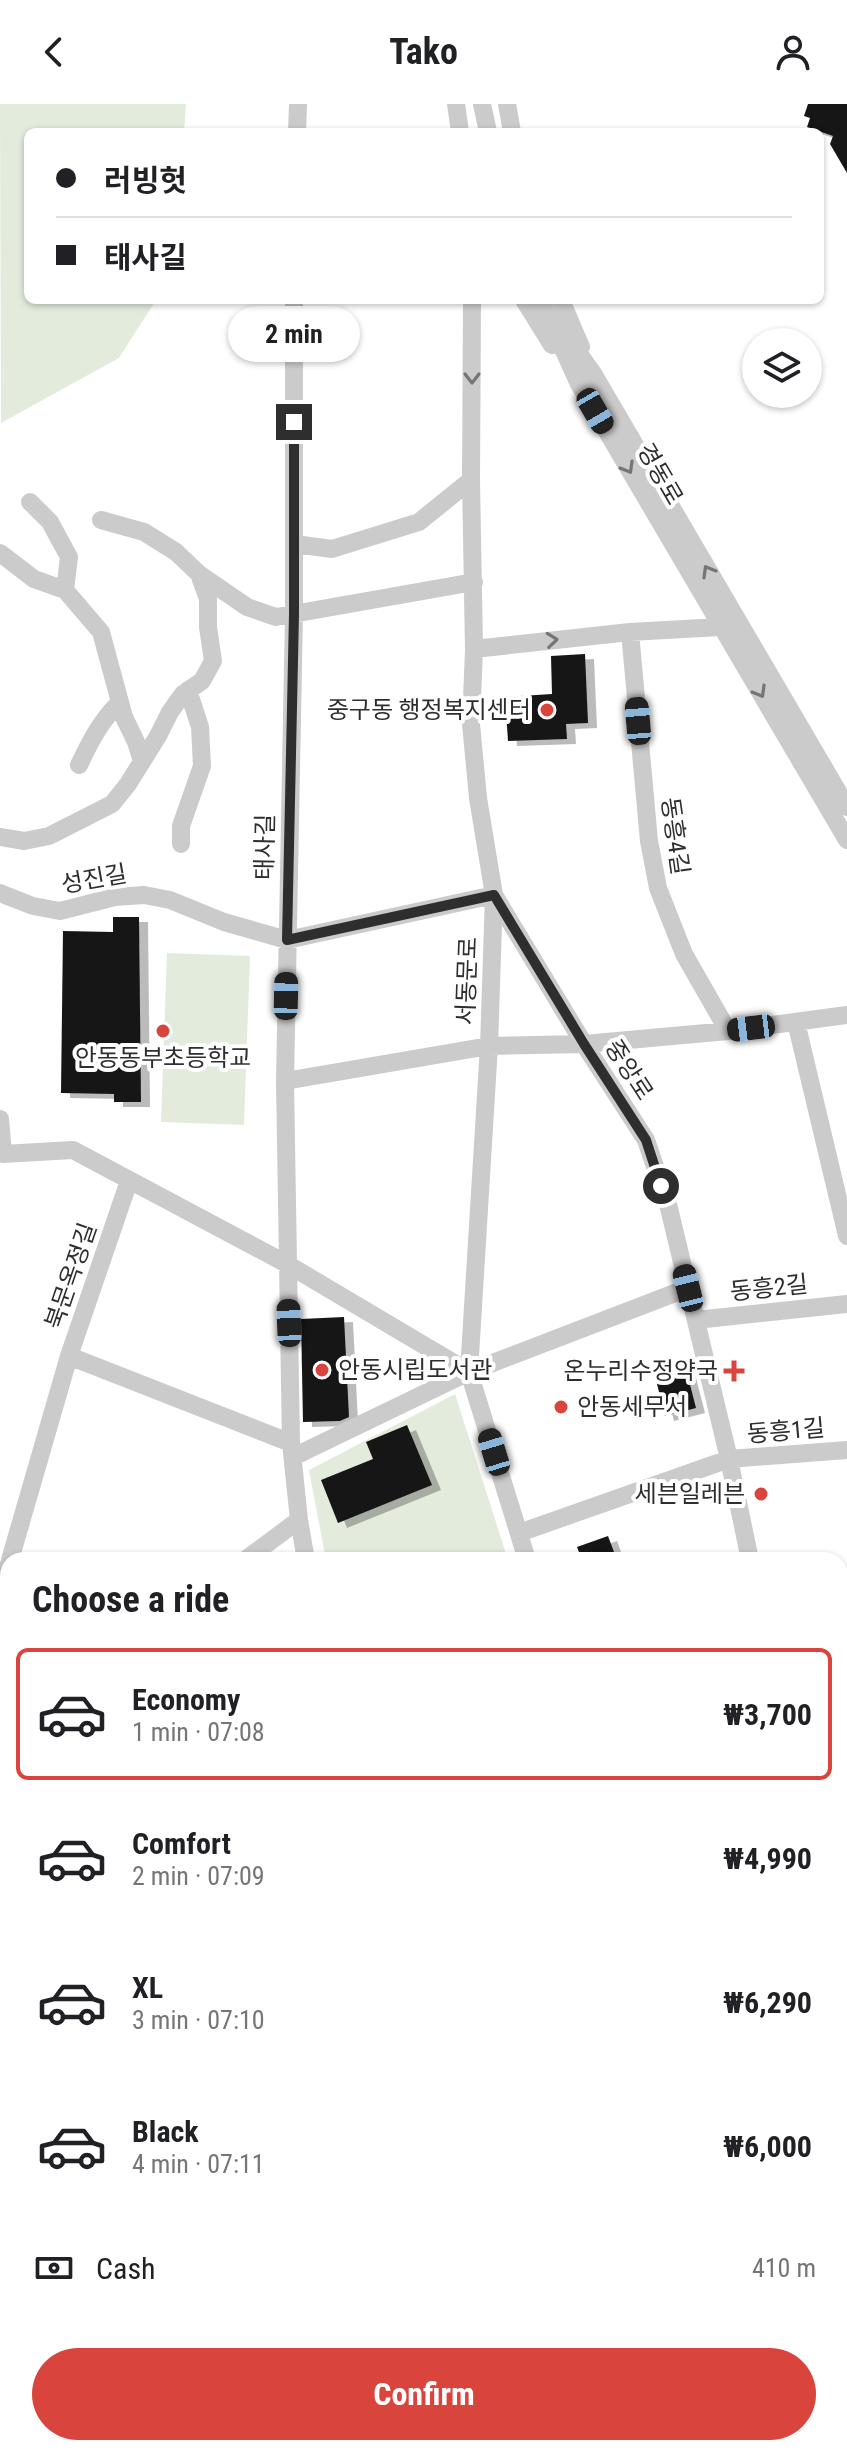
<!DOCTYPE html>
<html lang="en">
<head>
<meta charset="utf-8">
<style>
  body { margin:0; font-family:"Roboto Condensed","Noto Sans KR",sans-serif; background:#f2f2f2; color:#202124; height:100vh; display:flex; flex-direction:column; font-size:30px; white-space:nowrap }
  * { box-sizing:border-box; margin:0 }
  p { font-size:26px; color:#757577 }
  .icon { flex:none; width:44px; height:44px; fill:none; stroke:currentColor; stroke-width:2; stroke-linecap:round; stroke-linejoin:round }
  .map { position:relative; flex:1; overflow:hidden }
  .drawer { position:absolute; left:0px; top:1448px; width:848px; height:904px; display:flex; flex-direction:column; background:#fff; border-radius:24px 24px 0 0; box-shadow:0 2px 6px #0004 }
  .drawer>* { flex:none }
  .top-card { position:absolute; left:24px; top:24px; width:800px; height:176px; border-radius:12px; box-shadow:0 2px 6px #0004; display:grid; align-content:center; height:176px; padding:0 32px; background:#fff }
  .buttons { position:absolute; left:742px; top:224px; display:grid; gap:16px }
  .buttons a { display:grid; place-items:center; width:80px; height:80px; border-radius:50%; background:#fff; box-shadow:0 2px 6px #0004; font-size:40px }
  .end { position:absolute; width:36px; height:36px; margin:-18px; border:10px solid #2e2e2e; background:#fff; box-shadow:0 0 0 4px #fff }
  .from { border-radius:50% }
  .bubble { position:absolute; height:56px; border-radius:28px; background:#fff; box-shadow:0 2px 6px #0004; font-size:26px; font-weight:700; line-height:56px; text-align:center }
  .car { position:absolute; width:24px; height:48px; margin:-24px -12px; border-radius:10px; box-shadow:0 0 6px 2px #0007; background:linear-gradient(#222 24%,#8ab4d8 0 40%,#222 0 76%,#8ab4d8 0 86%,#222 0) }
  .top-card b { display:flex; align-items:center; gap:28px; height:76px; font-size:30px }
  .top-card b+b { border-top:2px solid #e0e0e0 }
  .top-card i { width:20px; height:20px; background:#202124 }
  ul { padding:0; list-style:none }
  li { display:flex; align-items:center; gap:24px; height:132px; margin:0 16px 12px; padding:0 16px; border:4px solid transparent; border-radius:12px }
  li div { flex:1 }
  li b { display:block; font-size:30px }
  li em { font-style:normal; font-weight:700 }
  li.on { border-color:#d9443d }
  li>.icon { width:72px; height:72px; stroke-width:1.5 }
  h2 { padding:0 32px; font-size:36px; line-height:96px }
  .pay { display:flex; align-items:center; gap:20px; height:88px; padding:0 32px; font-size:30px }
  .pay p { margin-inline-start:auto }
  .button { display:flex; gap:16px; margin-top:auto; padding:16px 32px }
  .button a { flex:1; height:92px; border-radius:48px; background:#d9443d; color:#fff; font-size:32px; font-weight:700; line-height:92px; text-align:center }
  header { display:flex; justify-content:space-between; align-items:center; height:104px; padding:0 32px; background:#fff; font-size:36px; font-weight:700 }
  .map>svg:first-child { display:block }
  .green { fill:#e3ebdd }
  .building { fill:#151515; filter:url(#shadow) }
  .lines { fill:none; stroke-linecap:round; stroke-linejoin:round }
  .minor { stroke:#cbcbcb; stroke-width:18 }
  .oneway { stroke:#757575 }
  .route { stroke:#2e2e2e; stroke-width:10 }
  .poi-dot { fill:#d9443d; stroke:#fff; stroke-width:3 }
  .labels { text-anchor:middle; stroke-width:8; stroke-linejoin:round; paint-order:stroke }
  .street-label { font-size:24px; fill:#2e2e2e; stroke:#fff }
  .poi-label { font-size:24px; fill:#2e2e2e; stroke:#fff; text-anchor:end }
</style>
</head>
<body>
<header><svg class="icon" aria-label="back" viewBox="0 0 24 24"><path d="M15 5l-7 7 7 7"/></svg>Tako<svg class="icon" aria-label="person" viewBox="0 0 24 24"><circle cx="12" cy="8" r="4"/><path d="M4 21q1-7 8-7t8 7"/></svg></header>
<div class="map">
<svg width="847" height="2352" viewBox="0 0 847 2352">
  <defs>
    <filter id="shadow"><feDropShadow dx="9" dy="5" stdDeviation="0" flood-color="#0004"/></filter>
  </defs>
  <rect width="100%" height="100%" fill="#fff"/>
  <path class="green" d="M 0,0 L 186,0 L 184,28 L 28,28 L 28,196 L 156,196 L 119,254 L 1,319 Z
    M 167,849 L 250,852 L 244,1021 L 161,1018 Z
    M 455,1290 L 508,1456 L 326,1456 L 309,1366 Z"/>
  <path class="building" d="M 808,0 L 847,0 L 847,69 L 830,40 L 833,32 L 807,23 L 810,14 L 804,12 Z
    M 585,550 L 588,619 L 566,620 L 567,635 L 508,637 L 505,593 L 552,590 L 551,552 Z
    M 113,813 L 139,813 L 141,998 L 114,998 L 114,990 L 61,989 L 63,827 L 113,828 Z
    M 344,1213 L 349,1313 L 340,1317 L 303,1318 L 301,1215 Z
    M 686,1265 L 696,1304 L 665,1312 L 655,1272 Z
    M 407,1321 L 432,1381 L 338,1419 L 321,1376 L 373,1355 L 366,1338 Z
    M 608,1432 L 617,1456 L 582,1456 L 577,1443 Z"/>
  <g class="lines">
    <path class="minor" d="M 456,0 L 460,28
      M 482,0 L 488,28
      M 507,0 L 512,28
      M 297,28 L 298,0
      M 294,196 L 294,510 L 285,977 L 291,1339 L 299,1416 L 306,1456
      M 472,196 L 471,376 L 474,545 L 471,620 L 478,694 L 494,791 L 489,942 L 469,1268 L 527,1456
      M 524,196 L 552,241
      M 541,196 L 579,280 L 847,736
      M 561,196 L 581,243
      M 568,234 L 594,271 L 847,703
      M 30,398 L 50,418 L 69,453 L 65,486
      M 101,416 L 144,428 L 176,448 L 199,470 L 247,503 L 276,513 L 474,478
      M 295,440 L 332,445 L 419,418 L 471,376
      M 0,449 L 34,475 L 65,486 L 101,528 L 124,613 L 136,638 L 142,657
      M 630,528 L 649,737 L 658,784 L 684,850 L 728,927
      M 474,545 L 630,528 L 720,523 L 729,518
      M 79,661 C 90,638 101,616 120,598
      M 0,733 L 24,737 L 49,732 L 112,700 L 128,680 L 158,632 L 170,608 L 183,590 L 202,577 L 213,557 L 208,523 L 208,495 L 199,470
      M 181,740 L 181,722 L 202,662 L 200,623 L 188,586
      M 0,789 L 33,802 L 60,807 L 115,793 L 144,791 L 170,796 L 224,818 L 287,836 L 494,791 L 584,940 L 646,1036 L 669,1104 L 729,1355 L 750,1456
      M 796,918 L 847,1132
      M 285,977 L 489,942 L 584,940 L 728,927 L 847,911
      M 0,1015 L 3,1050 L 73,1046 L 287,1160 L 469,1268
      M 696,1216 L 847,1200
      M 69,1252 L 291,1339
      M 293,1353 L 469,1268 L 688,1184
      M 519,1429 L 729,1355 L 847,1346
      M 10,1456 L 69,1252 L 129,1077
      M 245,1456 L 299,1416
      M 840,1625 L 847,1624
      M 0,1629 L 8,1462
      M 840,1731 L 847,1730
      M 0,1732 L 8,1733
      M 840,1853 L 847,1852
      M 0,1877 L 8,1877
      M 840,2063 L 847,2064
      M 0,2257 L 8,2257
      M 0,2300 L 8,2302
      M 840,2327 L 847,2327
      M 65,2344 L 70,2352
      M 598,2344 L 598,2352
      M 155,2352 L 178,2344
      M 797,2352 L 797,2344"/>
  </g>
  <defs><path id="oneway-chevron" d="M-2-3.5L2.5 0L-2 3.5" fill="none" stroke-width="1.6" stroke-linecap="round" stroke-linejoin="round" transform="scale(2)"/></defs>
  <g class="oneway">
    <use href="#oneway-chevron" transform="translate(472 274) rotate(90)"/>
    <use href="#oneway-chevron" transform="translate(628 364) rotate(60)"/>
    <use href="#oneway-chevron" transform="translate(708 467) rotate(-120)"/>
    <use href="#oneway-chevron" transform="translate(552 536) rotate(-6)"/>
    <use href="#oneway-chevron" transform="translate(760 588) rotate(60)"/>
  </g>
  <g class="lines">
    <path class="route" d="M 294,318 L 294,510 L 287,836 L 494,791 L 584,940 L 646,1036 L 661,1082"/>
  </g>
  <g class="poi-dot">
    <circle cx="547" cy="606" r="8"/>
    <circle cx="163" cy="927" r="8"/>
    <circle cx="322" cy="1266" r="8"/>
    <path d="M730 1255h8v8h8v8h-8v8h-8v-8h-8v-8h8z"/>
    <circle cx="561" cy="1303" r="8"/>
    <circle cx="761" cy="1390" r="8"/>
  </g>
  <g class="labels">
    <g class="street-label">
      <text transform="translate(660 370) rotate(60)" y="8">경동로</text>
      <text transform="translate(675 732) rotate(82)" y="8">동흥4길</text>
      <text transform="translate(265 743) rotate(-89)" y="8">태사길</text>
      <text transform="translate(94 775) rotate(-10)" y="8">성진길</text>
      <text transform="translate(467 877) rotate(-88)" y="8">서동문로</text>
      <text transform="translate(629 966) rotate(57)" y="8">중앙로</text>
      <text transform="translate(71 1172) rotate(-71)" y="8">북문옥정길</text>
      <text transform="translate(769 1184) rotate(-6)" y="8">동흥2길</text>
      <text transform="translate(786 1327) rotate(-5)" y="8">동흥1길</text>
    </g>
    <g class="poi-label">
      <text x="531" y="614">중구동 행정복지센터</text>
      <text x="163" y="962" text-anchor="middle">안동동부초등학교</text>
      <text x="338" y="1274" text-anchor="start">안동시립도서관</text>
      <text x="718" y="1275">온누리수정약국</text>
      <text x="577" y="1311" text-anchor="start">안동세무서</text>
      <text x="745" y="1398">세븐일레븐</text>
    </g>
  </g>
</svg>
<div class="buttons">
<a><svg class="icon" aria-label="layers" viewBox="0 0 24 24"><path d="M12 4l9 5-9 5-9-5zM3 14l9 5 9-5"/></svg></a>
</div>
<i class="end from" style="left:661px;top:1082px"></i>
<i class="end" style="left:294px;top:318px"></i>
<div class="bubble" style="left:228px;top:202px;width:132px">2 min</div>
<i class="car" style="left:595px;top:307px;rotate:150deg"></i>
<i class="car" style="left:638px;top:617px;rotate:355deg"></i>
<i class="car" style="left:286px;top:892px;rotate:1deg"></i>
<i class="car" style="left:751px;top:924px;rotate:263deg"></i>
<i class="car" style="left:688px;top:1184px;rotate:346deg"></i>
<i class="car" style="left:289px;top:1219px;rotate:358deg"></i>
<i class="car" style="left:494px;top:1348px;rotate:343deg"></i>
<div class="top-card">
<b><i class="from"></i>러빙헛</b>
<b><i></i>태사길</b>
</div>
<section class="drawer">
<h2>Choose a ride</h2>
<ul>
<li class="on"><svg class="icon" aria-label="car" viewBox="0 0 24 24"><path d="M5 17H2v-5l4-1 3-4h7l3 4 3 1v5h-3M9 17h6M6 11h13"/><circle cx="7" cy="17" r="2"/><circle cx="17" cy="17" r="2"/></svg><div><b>Economy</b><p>1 min · 07:08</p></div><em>₩3,700</em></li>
<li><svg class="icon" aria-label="car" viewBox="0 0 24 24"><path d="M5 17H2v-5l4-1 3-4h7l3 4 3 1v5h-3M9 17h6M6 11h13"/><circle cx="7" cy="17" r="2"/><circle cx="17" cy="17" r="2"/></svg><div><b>Comfort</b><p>2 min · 07:09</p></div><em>₩4,990</em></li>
<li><svg class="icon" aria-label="car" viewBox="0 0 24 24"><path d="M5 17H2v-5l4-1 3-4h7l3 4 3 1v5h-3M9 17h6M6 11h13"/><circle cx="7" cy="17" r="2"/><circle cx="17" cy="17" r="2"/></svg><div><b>XL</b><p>3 min · 07:10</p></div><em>₩6,290</em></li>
<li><svg class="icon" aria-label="car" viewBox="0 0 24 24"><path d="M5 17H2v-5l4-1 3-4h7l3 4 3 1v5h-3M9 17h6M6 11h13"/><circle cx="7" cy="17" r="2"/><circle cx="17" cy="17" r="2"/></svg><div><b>Black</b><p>4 min · 07:11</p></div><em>₩6,000</em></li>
</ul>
<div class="pay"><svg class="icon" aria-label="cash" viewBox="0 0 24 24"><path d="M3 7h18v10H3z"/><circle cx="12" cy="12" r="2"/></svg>Cash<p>410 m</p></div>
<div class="button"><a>Confirm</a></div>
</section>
</div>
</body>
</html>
